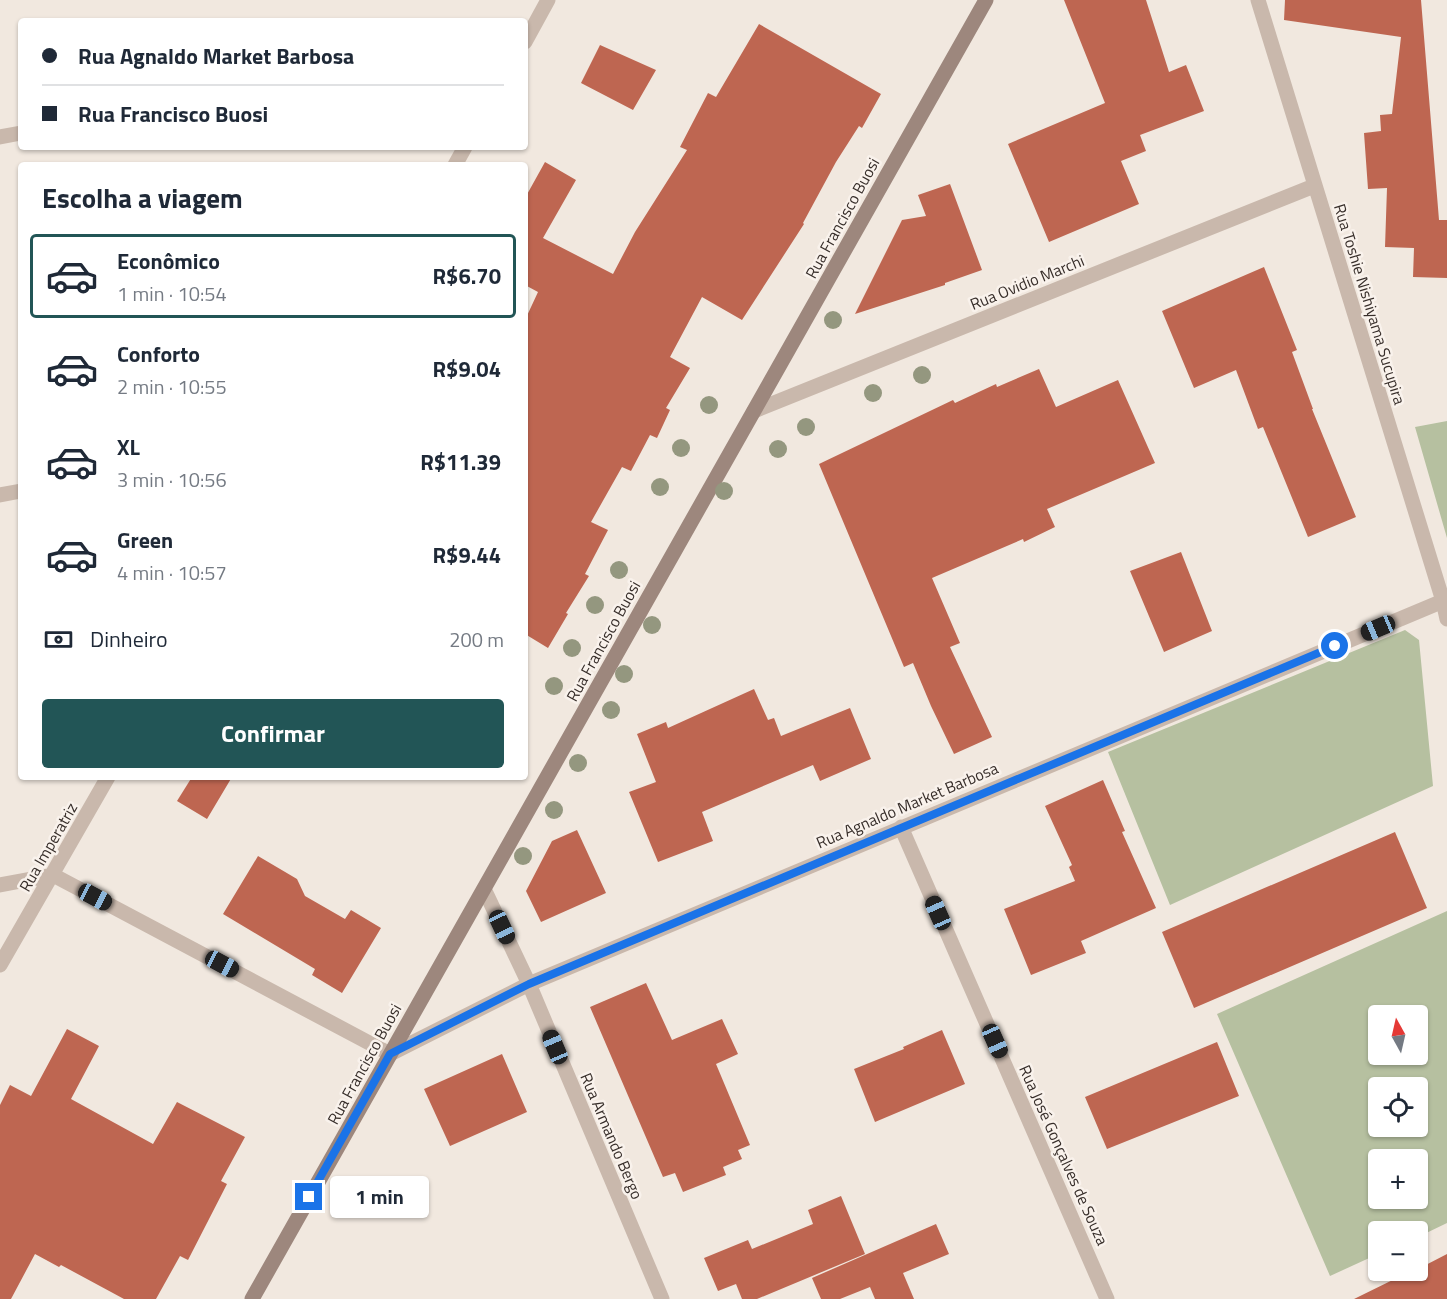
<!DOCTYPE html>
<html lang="pt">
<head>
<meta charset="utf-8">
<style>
  body { margin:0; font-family:"Titillium Web",sans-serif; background:#f2f2f3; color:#1f2937; height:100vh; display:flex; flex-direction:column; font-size:22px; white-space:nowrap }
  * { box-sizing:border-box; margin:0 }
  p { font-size:20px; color:#747a83 }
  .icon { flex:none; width:33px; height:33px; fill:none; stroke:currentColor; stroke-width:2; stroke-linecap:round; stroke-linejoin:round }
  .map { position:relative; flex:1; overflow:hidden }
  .drawer { position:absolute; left:18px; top:162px; width:510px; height:618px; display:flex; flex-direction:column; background:#fff; border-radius:6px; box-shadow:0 2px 4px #0004 }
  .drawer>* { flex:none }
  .hud { position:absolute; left:18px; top:18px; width:510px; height:132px; border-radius:6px; box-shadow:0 2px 4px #0004; display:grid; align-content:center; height:132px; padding:0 24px; background:#fff }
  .needle { width:39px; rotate:352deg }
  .buttons { position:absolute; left:1368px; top:1005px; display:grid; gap:12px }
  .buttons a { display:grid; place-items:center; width:60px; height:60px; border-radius:6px; background:#fff; box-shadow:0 2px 4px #0004; font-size:30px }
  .end { position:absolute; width:27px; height:27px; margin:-14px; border:8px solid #1a73e8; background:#fff; box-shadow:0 0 0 3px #fff }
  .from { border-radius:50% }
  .bubble { position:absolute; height:42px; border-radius:6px; background:#fff; box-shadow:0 2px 4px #0004; font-size:20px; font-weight:700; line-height:42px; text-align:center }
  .car { position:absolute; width:18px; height:36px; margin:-18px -9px; border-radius:8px; box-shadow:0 0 4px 2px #0007; background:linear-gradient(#222 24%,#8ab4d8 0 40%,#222 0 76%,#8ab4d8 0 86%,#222 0) }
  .hud b { display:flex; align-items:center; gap:21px; height:57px; font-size:22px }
  .hud b+b { border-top:2px solid #e0e1e3 }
  .hud i { width:15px; height:15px; background:#1f2937 }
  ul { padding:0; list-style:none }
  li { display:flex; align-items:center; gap:18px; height:84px; margin:0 12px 9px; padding:0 12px; border:3px solid transparent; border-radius:6px }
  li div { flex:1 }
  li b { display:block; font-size:22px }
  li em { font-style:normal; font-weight:700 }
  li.active { border-color:#225556 }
  li>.icon { width:54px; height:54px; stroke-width:1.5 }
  h2 { padding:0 24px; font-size:27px; line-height:72px }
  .pay { display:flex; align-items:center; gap:15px; height:66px; padding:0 24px; font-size:22px }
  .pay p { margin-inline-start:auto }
  .primary-button { display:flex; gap:12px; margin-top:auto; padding:12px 24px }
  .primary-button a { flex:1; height:69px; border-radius:6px; background:#225556; color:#fff; font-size:24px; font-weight:700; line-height:69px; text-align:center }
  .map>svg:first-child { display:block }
  .green { fill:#b6c0a0; fill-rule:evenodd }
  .building { fill:#be6651 }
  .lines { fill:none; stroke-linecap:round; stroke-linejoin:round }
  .street { stroke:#c9b8ac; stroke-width:15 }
  .secondary { stroke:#9d877d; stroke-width:15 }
  .tree { fill:#94977f }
  .route { stroke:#1a73e8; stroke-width:8 }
  .labels { text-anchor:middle; stroke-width:5; stroke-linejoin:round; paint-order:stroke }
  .street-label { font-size:16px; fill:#372e2a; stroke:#f9f2ec }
</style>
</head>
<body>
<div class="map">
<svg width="1447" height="1299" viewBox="0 0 1447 1299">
  <rect width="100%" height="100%" fill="#f1e8df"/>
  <path class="green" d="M 1447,421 L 1447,538 L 1415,427 Z
    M 1405,630 L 1419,640 L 1433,786 L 1170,905 L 1108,752 Z
    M 1447,911 L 1447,1223 L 1418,1237 L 1418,1232 L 1378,1232 L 1378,1254 L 1330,1276 L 1217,1014 ZM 1378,1016 L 1418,1016 L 1418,1054 L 1378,1054 ZM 1378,1088 L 1418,1088 L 1418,1126 L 1378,1126 ZM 1378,1160 L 1418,1160 L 1418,1198 L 1378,1198 Z"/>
  <path class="building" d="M 1064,0 L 1146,0 L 1169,72 L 1186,65 L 1204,111 L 1140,135 L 1146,151 L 1121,161 L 1139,204 L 1049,242 L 1008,144 L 1105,103 Z
    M 1285,0 L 1421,0 L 1439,220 L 1447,220 L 1447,278 L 1413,277 L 1414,248 L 1385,247 L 1387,188 L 1368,189 L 1364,133 L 1381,131 L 1380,115 L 1392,114 L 1401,37 L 1284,20 Z
    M 759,24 L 881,94 L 862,128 L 859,126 L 836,162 L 803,223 L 804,224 L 742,320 L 702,297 L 670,357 L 690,368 L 666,408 L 670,410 L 657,438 L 650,435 L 631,471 L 622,467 L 591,522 L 608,530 L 585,574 L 589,576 L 566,613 L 568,614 L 548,648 L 525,634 L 525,320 L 538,292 L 525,285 L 525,198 L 545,162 L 576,180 L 543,238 L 613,274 L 635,232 L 687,150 L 680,147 L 708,93 L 716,97 Z
    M 600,45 L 656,70 L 633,110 L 581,83 Z
    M 950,184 L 982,270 L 945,283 L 945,285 L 855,314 L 902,220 L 926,216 L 918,195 Z
    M 1264,267 L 1297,350 L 1292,352 L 1313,409 L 1312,409 L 1356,517 L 1308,537 L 1263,427 L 1258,429 L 1236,370 L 1194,388 L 1162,311 Z
    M 1039,369 L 1056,407 L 1118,380 L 1155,463 L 1047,509 L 1055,527 L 1024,542 L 1023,539 L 932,578 L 960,643 L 950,647 L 992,737 L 954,754 L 931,706 L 913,663 L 904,667 L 819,464 L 953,400 L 955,403 L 996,384 L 997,387 Z
    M 1181,552 L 1212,631 L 1164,652 L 1130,571 Z
    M 754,689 L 768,720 L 774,718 L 781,736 L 850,708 L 871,759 L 820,781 L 813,765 L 702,812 L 713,841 L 658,862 L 629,792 L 656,782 L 637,734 L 666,722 L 668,728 Z
    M 192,777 L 232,777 L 207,819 L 177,801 Z
    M 1103,780 L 1125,831 L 1122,832 L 1156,908 L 1081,941 L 1086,953 L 1031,975 L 1004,909 L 1075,881 L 1069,867 L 1072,865 L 1045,806 Z
    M 577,830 L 606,893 L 541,922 L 526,891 L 552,841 Z
    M 1395,832 L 1427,908 L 1194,1008 L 1162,932 Z
    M 258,856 L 297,879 L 305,896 L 345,919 L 351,910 L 381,928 L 342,993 L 312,975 L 315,969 L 223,914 Z
    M 646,983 L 672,1040 L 722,1019 L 738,1054 L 716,1064 L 750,1145 L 738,1150 L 742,1159 L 723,1167 L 726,1175 L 683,1192 L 675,1173 L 663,1177 L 590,1007 Z
    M 67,1029 L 99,1046 L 71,1099 L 153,1144 L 177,1102 L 245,1137 L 221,1181 L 227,1184 L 188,1260 L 180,1256 L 156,1299 L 124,1299 L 61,1265 L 59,1267 L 35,1254 L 11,1299 L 0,1299 L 0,1105 L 10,1085 L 31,1096 Z
    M 942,1030 L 965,1084 L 875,1122 L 854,1069 L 904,1049 L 903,1047 Z
    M 1217,1042 L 1239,1096 L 1107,1149 L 1085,1097 Z
    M 502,1054 L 527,1112 L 450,1146 L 424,1089 Z
    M 841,1196 L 865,1254 L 757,1299 L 742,1299 L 736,1284 L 718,1291 L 704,1258 L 748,1240 L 752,1249 L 813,1224 L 808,1210 Z
    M 936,1224 L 949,1254 L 903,1273 L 914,1299 L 875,1299 L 870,1287 L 840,1299 L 821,1299 L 812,1278 Z
    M 1447,1254 L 1447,1299 L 1354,1299 L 1413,1270 L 1418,1270 L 1418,1269 Z"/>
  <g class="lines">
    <path class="street" d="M 1258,0 L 1443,601 L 1447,619
      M 525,42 L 548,0
      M 0,137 L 21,133
      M 455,165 L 465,147
      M 754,411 L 1314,186
      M 0,495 L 21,491
      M 901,827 L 1107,1299
      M 0,885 L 53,875 L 390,1054 L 529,984 L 1443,601
      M 484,889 L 529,984 L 662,1299
      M 0,965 L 108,777"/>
    <path class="secondary" d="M 252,1299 L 986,0"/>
  </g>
  <g class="tree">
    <circle cx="833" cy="320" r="9"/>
    <circle cx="922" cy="375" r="9"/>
    <circle cx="873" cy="393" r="9"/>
    <circle cx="709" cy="405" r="9"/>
    <circle cx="806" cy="427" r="9"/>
    <circle cx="681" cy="448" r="9"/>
    <circle cx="778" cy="449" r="9"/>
    <circle cx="660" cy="487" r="9"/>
    <circle cx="724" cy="491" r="9"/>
    <circle cx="619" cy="570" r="9"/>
    <circle cx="595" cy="605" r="9"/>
    <circle cx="652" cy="625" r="9"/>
    <circle cx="572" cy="648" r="9"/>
    <circle cx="624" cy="674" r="9"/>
    <circle cx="554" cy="686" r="9"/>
    <circle cx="611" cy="710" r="9"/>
    <circle cx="578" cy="763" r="9"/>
    <circle cx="554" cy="810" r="9"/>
    <circle cx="523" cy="856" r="9"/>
  </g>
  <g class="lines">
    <path class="route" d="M 309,1197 L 390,1054 L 529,984 L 1335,646"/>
  </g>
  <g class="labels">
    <g class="street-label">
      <text transform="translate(842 218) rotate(-61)" y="6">Rua Francisco Buosi</text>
      <text transform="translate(1027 282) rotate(-22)" y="6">Rua Ovidio Marchi</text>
      <text transform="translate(1370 304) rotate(73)" y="6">Rua Toshie Nishiyama Sucupira</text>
      <text transform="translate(603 641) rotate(-61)" y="6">Rua Francisco Buosi</text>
      <text transform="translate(907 805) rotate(-23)" y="6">Rua Agnaldo Market Barbosa</text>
      <text transform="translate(48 847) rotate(-60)" y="6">Rua Imperatriz</text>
      <text transform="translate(364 1064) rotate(-61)" y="6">Rua Francisco Buosi</text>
      <text transform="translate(612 1136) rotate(67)" y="6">Rua Armando Bergo</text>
      <text transform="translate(1064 1155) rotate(66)" y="6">Rua José Gonçalves de Souza</text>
    </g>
  </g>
</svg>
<div class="buttons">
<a><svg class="needle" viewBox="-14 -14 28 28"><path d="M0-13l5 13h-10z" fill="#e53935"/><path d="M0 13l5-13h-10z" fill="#747a83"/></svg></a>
<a><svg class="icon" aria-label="locate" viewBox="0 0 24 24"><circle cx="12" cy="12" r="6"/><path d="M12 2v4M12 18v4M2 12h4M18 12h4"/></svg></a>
<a>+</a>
<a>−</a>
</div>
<i class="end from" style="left:1335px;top:646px"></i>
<i class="end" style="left:309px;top:1197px"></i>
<div class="bubble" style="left:330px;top:1176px;width:99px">1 min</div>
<i class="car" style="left:1378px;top:628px;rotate:247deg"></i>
<i class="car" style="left:95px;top:897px;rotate:118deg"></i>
<i class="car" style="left:938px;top:913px;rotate:336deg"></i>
<i class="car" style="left:502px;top:927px;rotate:155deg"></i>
<i class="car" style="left:222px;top:964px;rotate:118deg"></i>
<i class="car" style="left:995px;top:1041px;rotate:156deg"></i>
<i class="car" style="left:555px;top:1047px;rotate:337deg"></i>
<div class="hud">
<b><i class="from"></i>Rua Agnaldo Market Barbosa</b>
<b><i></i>Rua Francisco Buosi</b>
</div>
<section class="drawer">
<h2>Escolha a viagem</h2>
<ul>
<li class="active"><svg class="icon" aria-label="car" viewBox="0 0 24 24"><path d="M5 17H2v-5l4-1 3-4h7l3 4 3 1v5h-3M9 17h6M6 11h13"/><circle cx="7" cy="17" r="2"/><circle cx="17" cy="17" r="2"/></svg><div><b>Econômico</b><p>1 min · 10:54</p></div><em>R$6.70</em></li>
<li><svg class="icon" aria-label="car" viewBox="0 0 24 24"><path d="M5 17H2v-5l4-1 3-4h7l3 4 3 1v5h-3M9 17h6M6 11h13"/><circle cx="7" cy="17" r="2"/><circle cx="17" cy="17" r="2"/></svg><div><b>Conforto</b><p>2 min · 10:55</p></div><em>R$9.04</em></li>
<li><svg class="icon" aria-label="car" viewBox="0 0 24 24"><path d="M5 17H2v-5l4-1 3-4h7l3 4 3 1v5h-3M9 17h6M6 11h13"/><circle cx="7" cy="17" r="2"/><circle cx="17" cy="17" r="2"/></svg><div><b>XL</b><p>3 min · 10:56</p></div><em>R$11.39</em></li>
<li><svg class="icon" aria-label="car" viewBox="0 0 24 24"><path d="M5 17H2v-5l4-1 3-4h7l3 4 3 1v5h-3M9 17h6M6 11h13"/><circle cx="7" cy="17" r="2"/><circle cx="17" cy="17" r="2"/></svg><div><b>Green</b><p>4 min · 10:57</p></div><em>R$9.44</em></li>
</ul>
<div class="pay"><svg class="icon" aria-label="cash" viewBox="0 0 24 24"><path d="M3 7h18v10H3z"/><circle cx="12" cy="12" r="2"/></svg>Dinheiro<p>200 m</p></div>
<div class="primary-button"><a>Confirmar</a></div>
</section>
</div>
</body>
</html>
